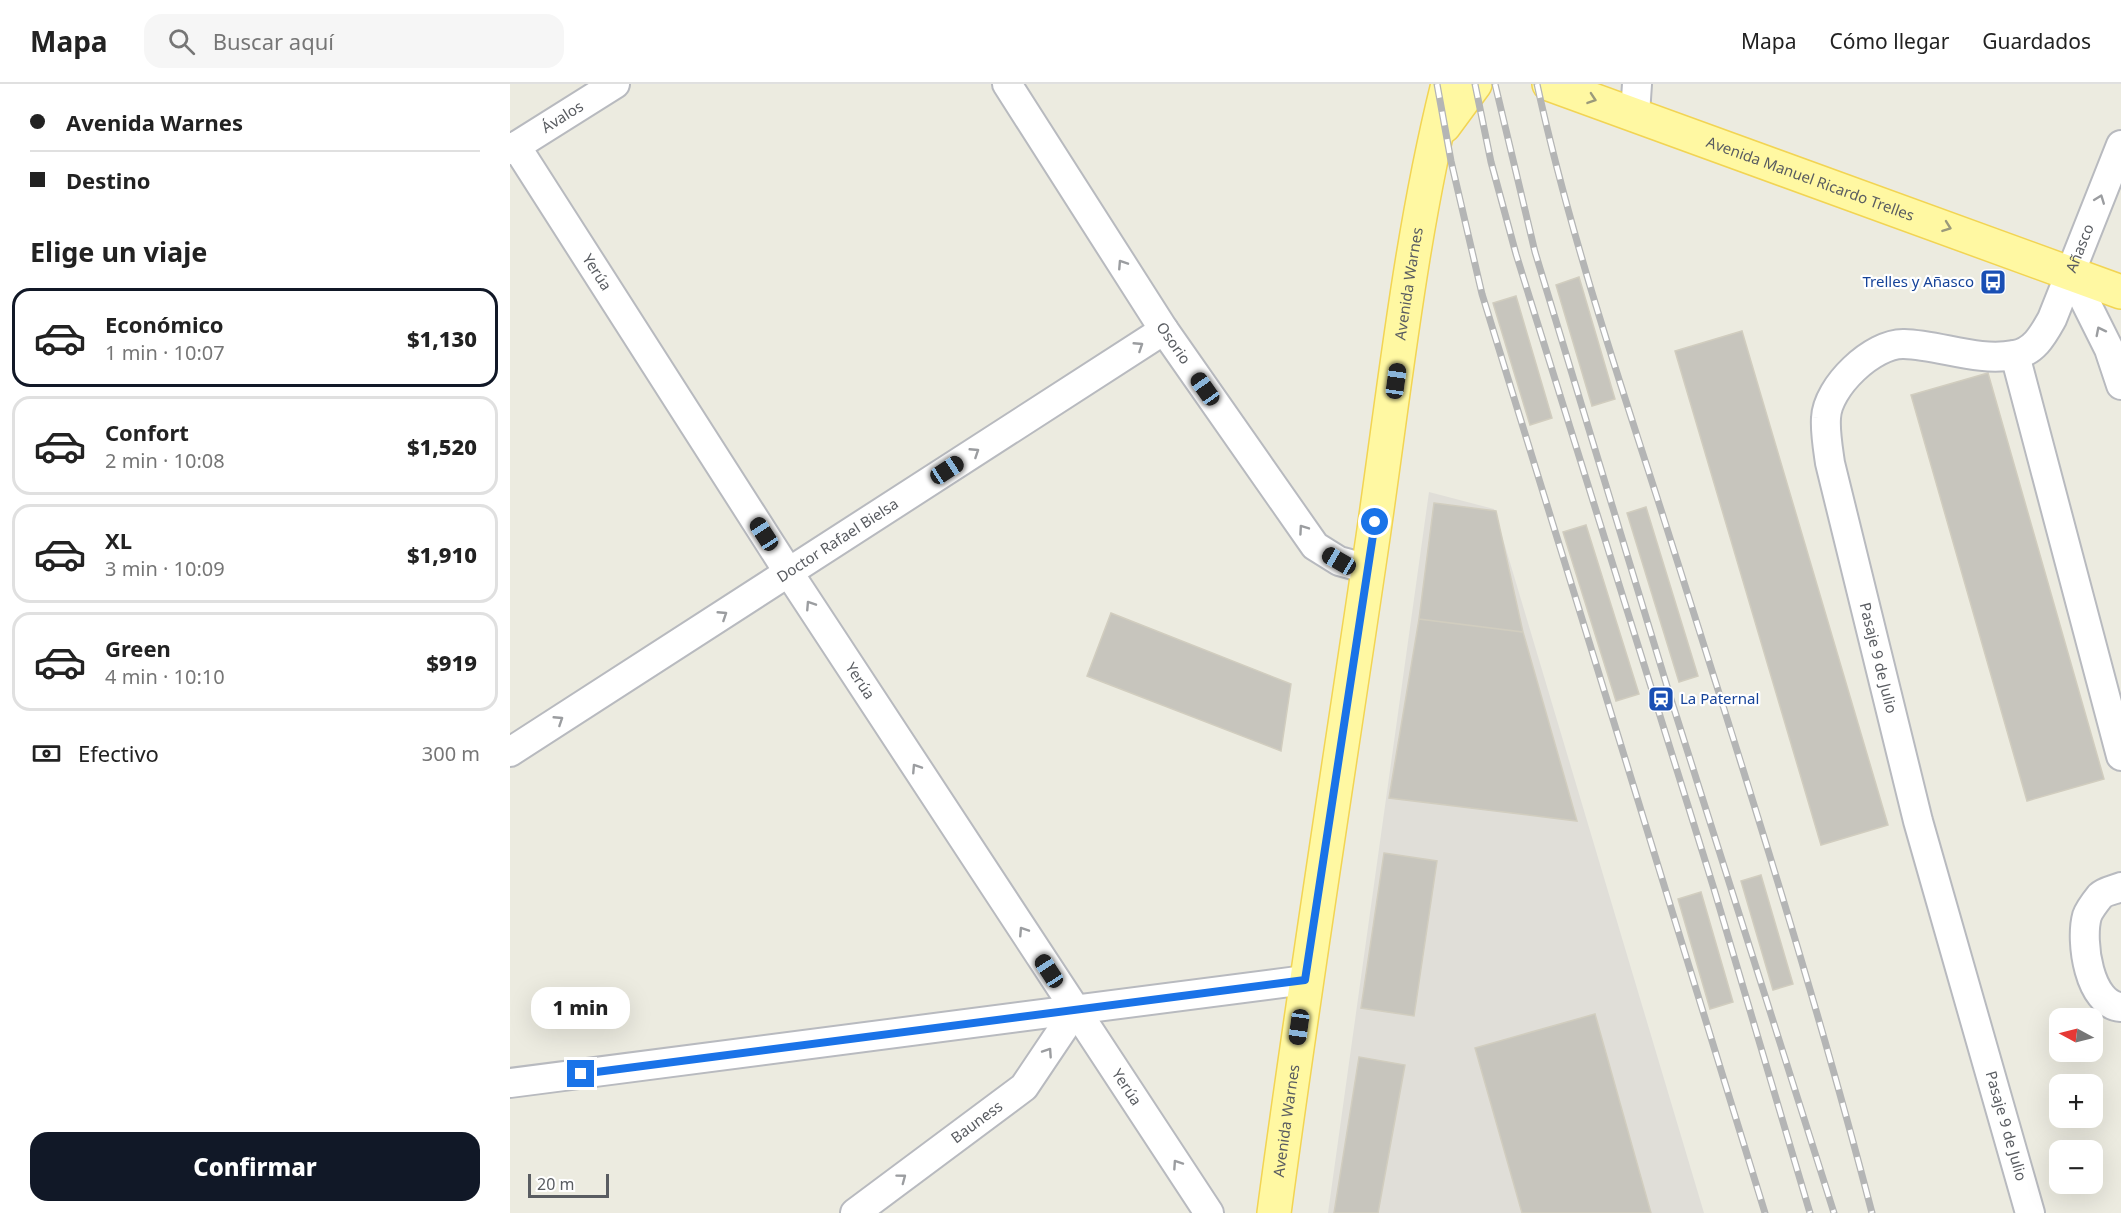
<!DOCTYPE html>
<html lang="es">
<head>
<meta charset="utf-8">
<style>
  body { margin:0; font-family:"Noto Sans",sans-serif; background:#f6f6f6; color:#222; height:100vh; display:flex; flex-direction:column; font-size:22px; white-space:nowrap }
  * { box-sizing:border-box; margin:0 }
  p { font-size:20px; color:#767676 }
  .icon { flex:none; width:33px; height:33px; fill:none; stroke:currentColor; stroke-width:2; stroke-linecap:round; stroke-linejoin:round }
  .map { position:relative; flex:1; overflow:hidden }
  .details { display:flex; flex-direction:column; background:#fff; width:510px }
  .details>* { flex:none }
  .top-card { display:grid; align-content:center; height:132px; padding:0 30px; background:#fff }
  .needle { width:39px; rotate:277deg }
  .tools { position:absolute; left:1539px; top:924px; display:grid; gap:12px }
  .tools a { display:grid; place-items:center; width:54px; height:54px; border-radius:12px; background:#fff; box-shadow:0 6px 24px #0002; font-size:30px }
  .scale { position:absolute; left:18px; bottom:15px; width:81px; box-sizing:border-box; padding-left:6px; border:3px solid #595c61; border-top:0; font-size:16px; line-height:21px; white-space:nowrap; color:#595c61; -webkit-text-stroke:4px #fff; paint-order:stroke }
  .end { position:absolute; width:27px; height:27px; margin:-14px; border:8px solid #1a73e8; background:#fff; box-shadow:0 0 0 3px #fff }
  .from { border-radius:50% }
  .bubble { position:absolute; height:42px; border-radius:18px; background:#fff; box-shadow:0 6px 24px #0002; font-size:20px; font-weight:800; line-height:42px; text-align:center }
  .car { position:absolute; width:18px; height:36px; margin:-18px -9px; border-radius:8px; box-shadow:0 0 4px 2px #0007; background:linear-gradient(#222 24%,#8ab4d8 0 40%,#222 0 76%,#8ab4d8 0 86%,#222 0) }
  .top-card b { display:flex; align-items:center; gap:21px; height:57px; font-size:22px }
  .top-card b+b { border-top:2px solid #e0e0e0 }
  .top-card i { width:15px; height:15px; background:#222 }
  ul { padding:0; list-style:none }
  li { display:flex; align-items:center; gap:18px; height:99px; margin:0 12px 9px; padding:0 18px; border:3px solid #e0e0e0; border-radius:18px }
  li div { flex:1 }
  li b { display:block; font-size:22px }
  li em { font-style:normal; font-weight:800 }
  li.active { border-color:#111827 }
  li>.icon { width:54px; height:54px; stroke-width:1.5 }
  h2 { padding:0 30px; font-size:27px; line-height:72px }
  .pay { display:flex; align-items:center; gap:15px; height:66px; padding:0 30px; font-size:22px }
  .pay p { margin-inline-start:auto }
  .button { display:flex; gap:12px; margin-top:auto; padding:12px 30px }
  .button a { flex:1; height:69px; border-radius:18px; background:#111827; color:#fff; font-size:24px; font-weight:800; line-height:69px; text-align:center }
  header { display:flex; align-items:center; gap:36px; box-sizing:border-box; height:84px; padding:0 30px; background:#fff; border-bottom:2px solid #e0e0e0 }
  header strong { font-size:28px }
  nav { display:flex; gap:33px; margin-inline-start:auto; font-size:21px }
  .search { width:420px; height:54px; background:#f6f6f6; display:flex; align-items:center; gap:15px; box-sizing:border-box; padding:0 21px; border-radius:18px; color:#767676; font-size:22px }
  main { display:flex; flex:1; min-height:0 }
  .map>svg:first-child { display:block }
  .industrial { fill:#e0ded8 }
  .building { fill:#c7c5bd; stroke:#d1cdbf; stroke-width:1.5 }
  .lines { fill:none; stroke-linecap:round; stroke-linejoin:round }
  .minor-casing { stroke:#b8babf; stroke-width:32 }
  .major-casing { stroke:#f2d453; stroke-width:36 }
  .minor { stroke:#fff; stroke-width:28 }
  .major { stroke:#fff8a2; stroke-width:33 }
  .rail-casing { stroke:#b4b5b5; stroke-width:7 }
  .rail { stroke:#fff; stroke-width:4.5; stroke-dasharray:14; stroke-linecap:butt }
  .oneway { stroke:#9b9a7b }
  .oneway2 { stroke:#9b9da0 }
  .route { stroke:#1a73e8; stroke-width:8 }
  .labels { text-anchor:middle; stroke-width:4.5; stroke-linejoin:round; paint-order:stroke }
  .street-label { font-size:15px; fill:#595c61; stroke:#fff }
  .transit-label { font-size:15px; fill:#164399; stroke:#fff; text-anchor:end }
</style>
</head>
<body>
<header>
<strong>Mapa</strong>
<div class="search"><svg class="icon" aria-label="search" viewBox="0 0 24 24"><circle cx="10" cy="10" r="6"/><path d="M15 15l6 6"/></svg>Buscar aquí</div>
<nav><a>Mapa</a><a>Cómo llegar</a><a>Guardados</a></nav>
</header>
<main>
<section class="details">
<div class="top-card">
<b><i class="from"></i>Avenida Warnes</b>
<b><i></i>Destino</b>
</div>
<h2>Elige un viaje</h2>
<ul>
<li class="active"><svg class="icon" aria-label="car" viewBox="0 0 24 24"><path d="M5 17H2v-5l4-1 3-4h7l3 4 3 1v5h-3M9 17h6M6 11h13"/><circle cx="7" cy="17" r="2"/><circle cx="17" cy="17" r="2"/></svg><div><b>Económico</b><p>1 min · 10:07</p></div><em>$1,130</em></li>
<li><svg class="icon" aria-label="car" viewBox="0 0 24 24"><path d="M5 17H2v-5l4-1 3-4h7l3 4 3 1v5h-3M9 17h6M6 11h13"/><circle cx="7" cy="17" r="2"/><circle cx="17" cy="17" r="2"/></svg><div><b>Confort</b><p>2 min · 10:08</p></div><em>$1,520</em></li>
<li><svg class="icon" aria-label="car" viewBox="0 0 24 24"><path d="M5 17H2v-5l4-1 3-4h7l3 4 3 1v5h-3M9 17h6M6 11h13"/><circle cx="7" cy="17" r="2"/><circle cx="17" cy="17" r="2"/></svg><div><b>XL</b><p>3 min · 10:09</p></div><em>$1,910</em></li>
<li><svg class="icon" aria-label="car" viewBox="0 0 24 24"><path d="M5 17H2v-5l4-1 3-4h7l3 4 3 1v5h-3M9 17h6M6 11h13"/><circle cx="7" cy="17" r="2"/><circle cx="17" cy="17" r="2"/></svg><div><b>Green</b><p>4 min · 10:10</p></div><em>$919</em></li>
</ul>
<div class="pay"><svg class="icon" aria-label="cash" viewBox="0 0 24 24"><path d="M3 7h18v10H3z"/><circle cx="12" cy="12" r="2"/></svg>Efectivo<p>300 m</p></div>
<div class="button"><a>Confirmar</a></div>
</section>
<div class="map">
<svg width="1611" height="1129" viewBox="0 0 1611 1129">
  <rect width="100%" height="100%" fill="#ecebe0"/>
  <path class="industrial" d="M 919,408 L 984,425 L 1194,1129 L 818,1129 Z"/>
  <path class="building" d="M 1069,193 L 1105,315 L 1082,322 L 1046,201 Z
    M 1006,212 L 1042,334 L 1020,341 L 983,219 Z
    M 1232,247 L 1378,741 L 1311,761 L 1165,267 Z
    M 1478,289 L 1594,695 L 1517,717 L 1401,311 Z
    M 924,419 L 986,427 L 1013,548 L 909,535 Z
    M 1136,423 L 1188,592 L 1169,598 L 1117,429 Z
    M 1076,441 L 1129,610 L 1106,617 L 1053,448 Z
    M 601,529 L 781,600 L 771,667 L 577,592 Z
    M 909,535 L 1013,548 L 1067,737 L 879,714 Z
    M 874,769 L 927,777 L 904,932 L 851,924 Z
    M 1251,791 L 1283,900 L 1263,906 L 1231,797 Z
    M 1191,808 L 1223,918 L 1200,925 L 1168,815 Z
    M 1085,930 L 1141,1129 L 1012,1129 L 965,964 Z
    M 849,973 L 895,981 L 868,1129 L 824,1129 Z"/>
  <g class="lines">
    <defs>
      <g id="minor">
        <path id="s1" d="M 497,0 L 654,246 L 805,462 L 829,477 L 858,485"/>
        <path d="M 1125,30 L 1127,0"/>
        <path id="s2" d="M 6,62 L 279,489 L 699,1129"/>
        <path id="s3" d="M 0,66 L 105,0"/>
        <path d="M 1561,189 L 1599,265 L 1611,301"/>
        <path d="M 1505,271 L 1611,672"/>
        <path id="s4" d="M 0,668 L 654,246"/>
        <path d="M 1611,803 C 1604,806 1595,807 1590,812 C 1586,817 1579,826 1577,832 C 1570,857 1579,921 1611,923"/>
        <path d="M 0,999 L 795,896"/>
        <path id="s5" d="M 345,1129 L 514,1003 L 565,927"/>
        <path id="s6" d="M 1520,1129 L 1408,737 L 1320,379 C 1318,365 1315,348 1316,334 C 1317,303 1363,259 1394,260 C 1430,261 1468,278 1504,271 C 1524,268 1533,251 1542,235 L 1611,61"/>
      </g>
      <g id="major">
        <path id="s7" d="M 1039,0 L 1611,208"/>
        <path d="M 934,42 L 965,0"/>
        <path id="s8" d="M 764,1129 C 794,903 830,678 863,453 C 885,302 901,148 938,0"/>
      </g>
    </defs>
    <use href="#minor" class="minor-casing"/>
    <use href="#major" class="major-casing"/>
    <use href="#minor" class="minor"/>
    <use href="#major" class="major"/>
    <defs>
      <path id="rail" d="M 927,0 L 941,77 L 972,210 L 1255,1129
        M 965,0 L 981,78 L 1006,170 L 1204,805 L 1300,1129
        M 985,0 L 1025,168 L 1160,612 L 1324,1129
        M 1027,0 C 1059,147 1107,289 1153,432 C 1226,663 1301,894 1362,1129"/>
    </defs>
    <use href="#rail" class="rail-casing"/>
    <use href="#rail" class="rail"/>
  </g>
  <defs><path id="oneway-chevron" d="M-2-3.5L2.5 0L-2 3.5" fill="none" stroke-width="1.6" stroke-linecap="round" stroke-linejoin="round" transform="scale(1.5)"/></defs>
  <g class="oneway">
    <use href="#oneway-chevron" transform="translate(1082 15) rotate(19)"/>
    <use href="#oneway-chevron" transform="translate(1437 143) rotate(20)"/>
  </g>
  <g class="oneway2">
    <use href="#oneway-chevron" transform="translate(1590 115) rotate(-69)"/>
    <use href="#oneway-chevron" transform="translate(612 180) rotate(-123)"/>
    <use href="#oneway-chevron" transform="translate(1590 247) rotate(-117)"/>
    <use href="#oneway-chevron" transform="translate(629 262) rotate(-33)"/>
    <use href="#oneway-chevron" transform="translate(465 368) rotate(-33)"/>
    <use href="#oneway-chevron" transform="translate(793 445) rotate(-125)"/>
    <use href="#oneway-chevron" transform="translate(300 521) rotate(-123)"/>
    <use href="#oneway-chevron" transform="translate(213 531) rotate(-33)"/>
    <use href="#oneway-chevron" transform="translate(49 636) rotate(-33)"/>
    <use href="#oneway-chevron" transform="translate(406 684) rotate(-123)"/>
    <use href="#oneway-chevron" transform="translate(513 847) rotate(-123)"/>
    <use href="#oneway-chevron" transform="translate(538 968) rotate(-56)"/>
    <use href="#oneway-chevron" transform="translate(667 1080) rotate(-124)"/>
    <use href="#oneway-chevron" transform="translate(392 1094) rotate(-37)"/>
  </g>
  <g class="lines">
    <path class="route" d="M 71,990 L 795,896 L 865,438"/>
  </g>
  <defs>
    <symbol id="bus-square" viewBox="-11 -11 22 22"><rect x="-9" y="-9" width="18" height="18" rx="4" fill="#1a4fb4" stroke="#fff"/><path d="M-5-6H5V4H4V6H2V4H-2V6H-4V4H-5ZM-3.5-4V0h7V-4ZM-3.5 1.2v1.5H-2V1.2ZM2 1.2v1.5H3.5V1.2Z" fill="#fff"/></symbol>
    <symbol id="station-square" viewBox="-11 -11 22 22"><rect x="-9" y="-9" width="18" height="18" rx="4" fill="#1a4fb4" stroke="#fff"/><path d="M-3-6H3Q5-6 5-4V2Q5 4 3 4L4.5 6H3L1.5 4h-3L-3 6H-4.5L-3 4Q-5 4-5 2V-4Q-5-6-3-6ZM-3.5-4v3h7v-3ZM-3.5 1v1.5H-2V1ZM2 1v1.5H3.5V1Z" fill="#fff"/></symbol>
  </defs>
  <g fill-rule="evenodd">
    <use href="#bus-square" x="1468" y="183" width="30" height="30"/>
    <use href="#station-square" x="1136" y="600" width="30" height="30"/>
  </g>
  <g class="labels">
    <g class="street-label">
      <text dy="5" stroke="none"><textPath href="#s3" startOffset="62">Ávalos</textPath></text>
      <text dy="5" stroke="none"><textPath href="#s7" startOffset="278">Avenida Manuel Ricardo Trelles</textPath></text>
      <text dy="5" stroke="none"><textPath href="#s6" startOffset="1178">Añasco</textPath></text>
      <text dy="5" stroke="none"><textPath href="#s2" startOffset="150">Yerúa</textPath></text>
      <text dy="5" stroke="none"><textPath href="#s8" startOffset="939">Avenida Warnes</textPath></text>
      <text dy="5" stroke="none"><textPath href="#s1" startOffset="308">Osorio</textPath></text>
      <text dy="5" stroke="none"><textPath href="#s4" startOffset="390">Doctor Rafael Bielsa</textPath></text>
      <text transform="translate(1368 574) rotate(76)" y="5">Pasaje 9 de Julio</text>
      <text dy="5" stroke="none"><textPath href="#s2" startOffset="636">Yerúa</textPath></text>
      <text dy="5" stroke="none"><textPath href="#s2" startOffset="1122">Yerúa</textPath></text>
      <text dy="5" stroke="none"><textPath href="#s8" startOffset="93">Avenida Warnes</textPath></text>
      <text dy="5" stroke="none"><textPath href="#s5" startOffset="152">Bauness</textPath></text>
      <text transform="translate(1496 1042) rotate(74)" y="5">Pasaje 9 de Julio</text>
    </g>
    <g class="transit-label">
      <text x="1464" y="203">Trelles y Añasco</text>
      <text x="1170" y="620" text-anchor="start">La Paternal</text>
    </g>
  </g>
</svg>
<div class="tools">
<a><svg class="needle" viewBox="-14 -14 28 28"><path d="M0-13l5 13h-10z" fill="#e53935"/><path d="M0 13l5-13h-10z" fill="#767676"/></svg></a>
<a>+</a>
<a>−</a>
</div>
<div class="scale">20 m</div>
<i class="end from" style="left:865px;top:438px"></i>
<i class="end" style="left:71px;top:990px"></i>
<div class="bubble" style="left:21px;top:903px;width:99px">1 min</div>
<i class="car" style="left:886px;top:297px;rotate:8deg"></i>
<i class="car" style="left:695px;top:305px;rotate:325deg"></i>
<i class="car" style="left:437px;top:386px;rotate:57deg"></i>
<i class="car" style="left:254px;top:450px;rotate:327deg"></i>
<i class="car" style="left:829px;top:477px;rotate:300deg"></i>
<i class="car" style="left:539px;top:887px;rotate:327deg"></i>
<i class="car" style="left:789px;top:943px;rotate:188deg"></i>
</div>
</main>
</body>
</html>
